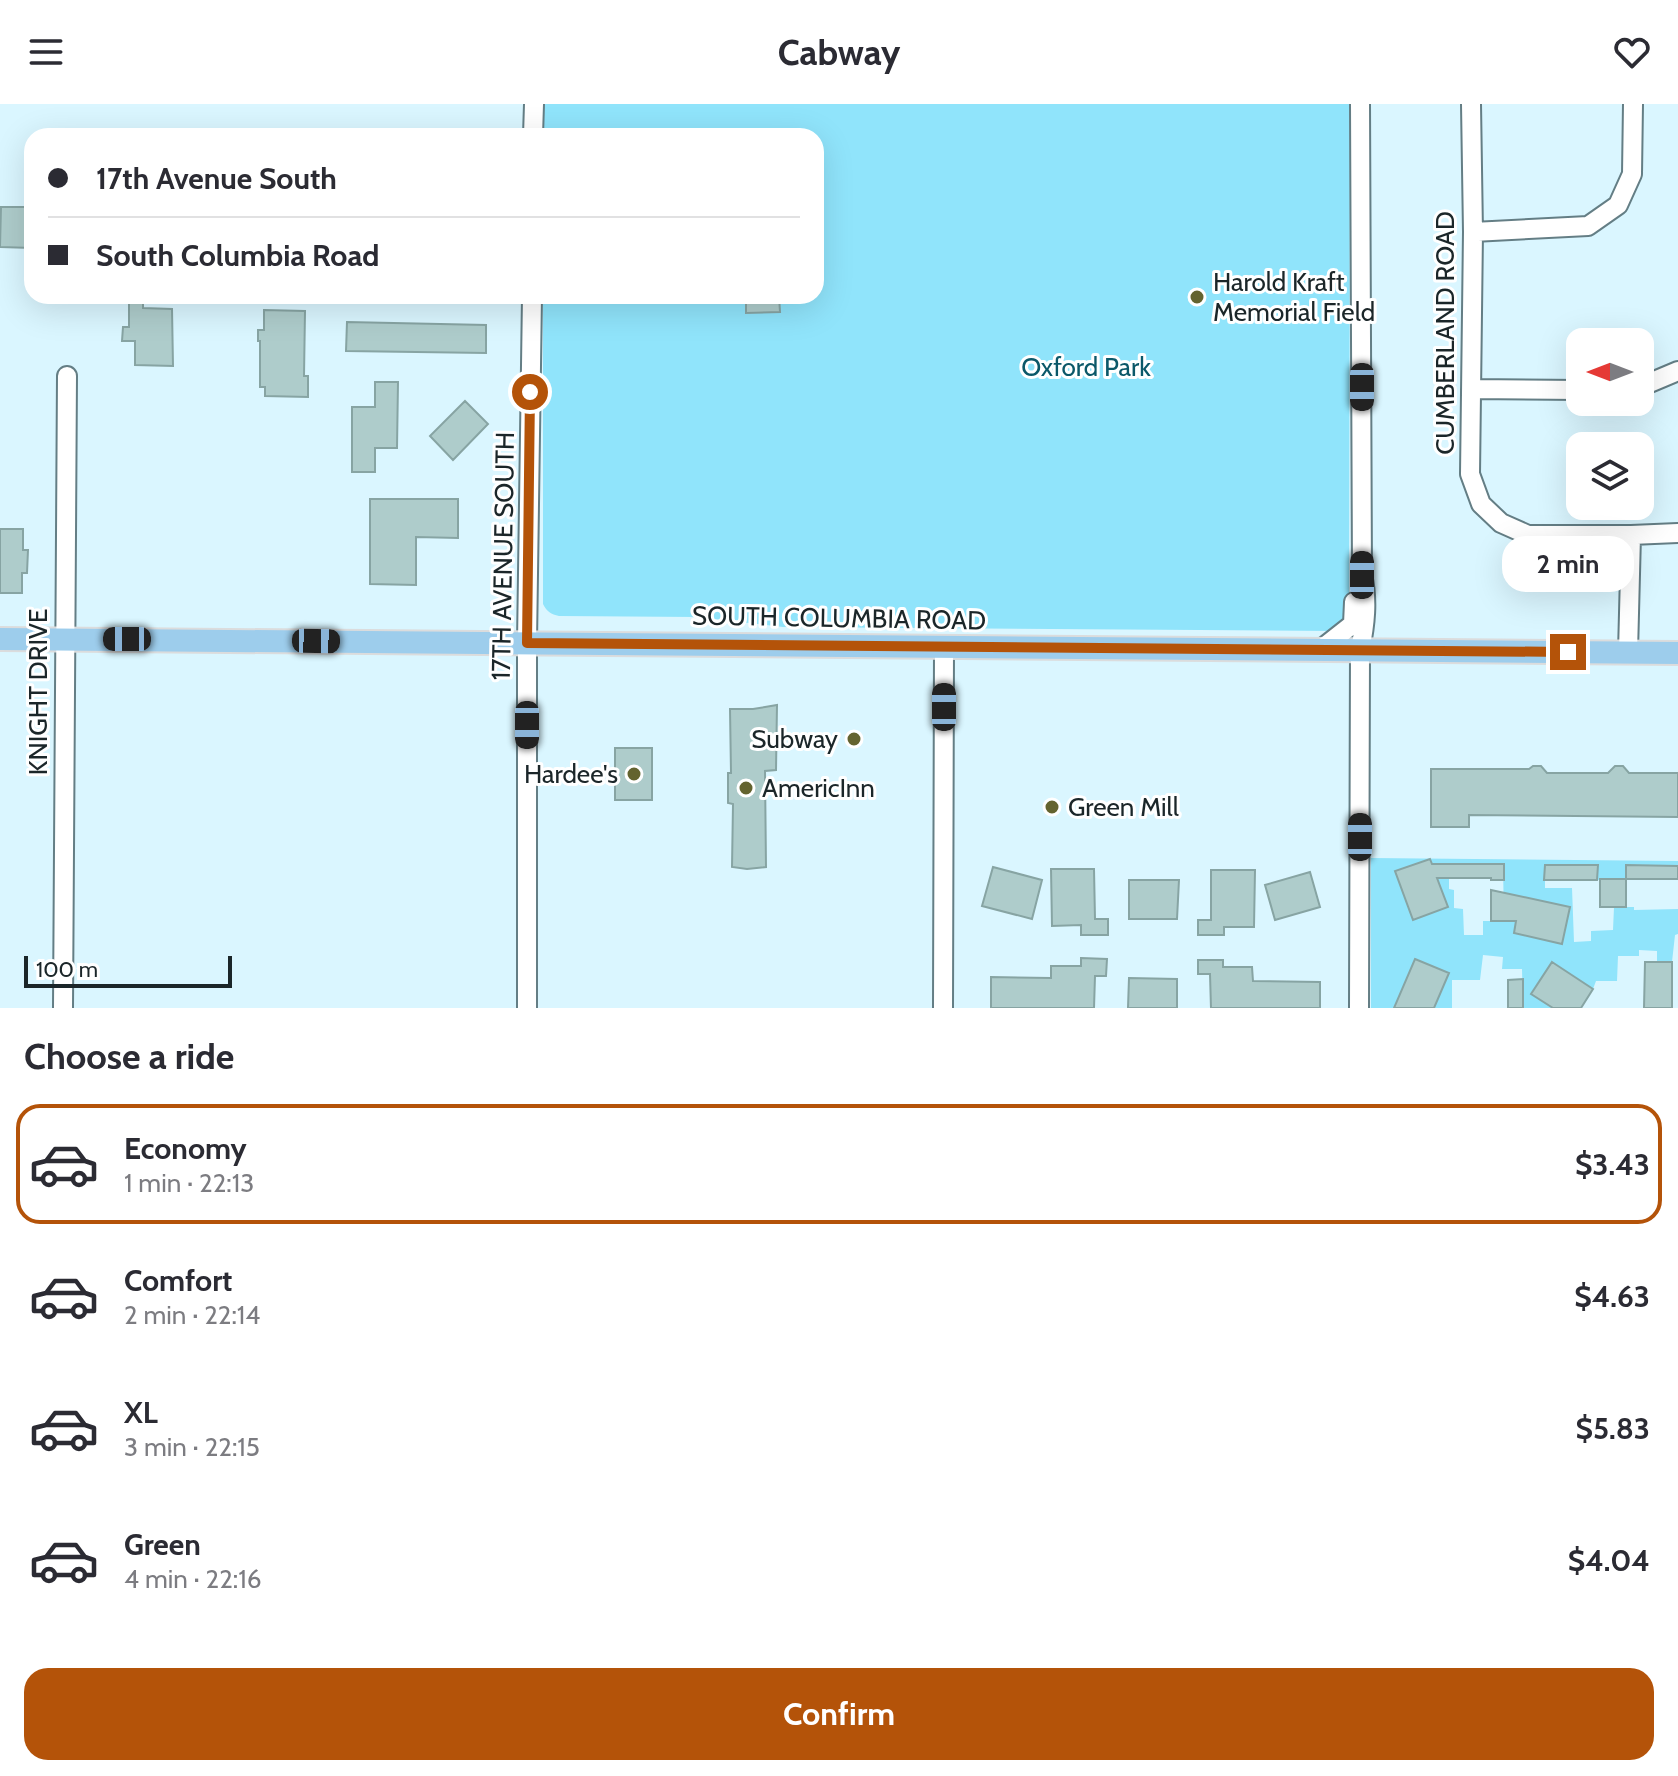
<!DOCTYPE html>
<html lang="en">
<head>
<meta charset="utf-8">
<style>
  body { margin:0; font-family:Cabin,sans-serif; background:#f2f2f3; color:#2b2b33; height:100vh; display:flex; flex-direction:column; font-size:30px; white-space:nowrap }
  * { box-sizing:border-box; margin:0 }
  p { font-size:26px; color:#7c7c81 }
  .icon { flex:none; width:44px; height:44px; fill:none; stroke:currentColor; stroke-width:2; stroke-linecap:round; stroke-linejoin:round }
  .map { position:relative; height:904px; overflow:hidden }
  .drawer { display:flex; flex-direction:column; background:#fff; flex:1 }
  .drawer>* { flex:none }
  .top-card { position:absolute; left:24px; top:24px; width:800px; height:176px; border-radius:24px; box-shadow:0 8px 32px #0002; display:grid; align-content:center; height:176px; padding:0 24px; background:#fff }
  .needle { width:52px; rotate:270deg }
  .tools { position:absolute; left:1566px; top:224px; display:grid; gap:16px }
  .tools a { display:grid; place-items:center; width:88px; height:88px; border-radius:16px; background:#fff; box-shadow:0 8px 32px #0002; font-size:40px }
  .scale { position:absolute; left:24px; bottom:20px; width:208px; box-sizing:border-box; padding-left:8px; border:4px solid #1b2629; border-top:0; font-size:22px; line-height:28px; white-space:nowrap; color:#1b2629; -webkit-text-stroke:6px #fff; paint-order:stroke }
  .end { position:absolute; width:36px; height:36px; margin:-18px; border:10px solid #b45309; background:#fff; box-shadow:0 0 0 4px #fff }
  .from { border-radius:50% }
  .bubble { position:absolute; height:56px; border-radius:24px; background:#fff; box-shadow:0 8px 32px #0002; font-size:26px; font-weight:800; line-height:56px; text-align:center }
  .car { position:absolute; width:24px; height:48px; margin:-24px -12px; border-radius:10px; box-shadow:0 0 6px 2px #0007; background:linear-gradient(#222 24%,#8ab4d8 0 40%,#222 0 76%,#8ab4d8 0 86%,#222 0) }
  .top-card b { display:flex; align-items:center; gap:28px; height:76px; font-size:30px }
  .top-card b+b { border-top:2px solid #e1e1e2 }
  .top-card i { width:20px; height:20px; background:#2b2b33 }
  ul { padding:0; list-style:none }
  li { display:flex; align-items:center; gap:24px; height:120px; margin:0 16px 12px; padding:0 8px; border:4px solid transparent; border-radius:24px }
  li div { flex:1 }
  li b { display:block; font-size:30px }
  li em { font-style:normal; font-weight:800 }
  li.selected { border-color:#b45309 }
  li>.icon { width:72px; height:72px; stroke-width:1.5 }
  h2 { padding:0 24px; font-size:36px; line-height:96px }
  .action { display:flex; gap:16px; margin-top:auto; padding:16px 24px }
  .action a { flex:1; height:92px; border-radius:24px; background:#b45309; color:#fff; font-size:32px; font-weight:800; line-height:92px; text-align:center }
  header { display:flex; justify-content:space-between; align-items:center; height:104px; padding:0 24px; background:#fff; font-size:36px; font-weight:800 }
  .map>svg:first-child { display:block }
  .green { fill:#90e4fb; fill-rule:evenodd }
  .building { fill:#aecccb; stroke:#87a4a3; stroke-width:2 }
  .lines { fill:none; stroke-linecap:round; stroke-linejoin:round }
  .minor-casing { stroke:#647e85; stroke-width:22 }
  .major-casing { stroke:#dbdcdd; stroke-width:26 }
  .minor { stroke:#fff; stroke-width:18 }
  .major { stroke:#9dcdec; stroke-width:22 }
  .route { stroke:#b45309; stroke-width:10 }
  .poi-dot { fill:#63632f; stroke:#fff; stroke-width:3 }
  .labels { text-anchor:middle; stroke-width:6; stroke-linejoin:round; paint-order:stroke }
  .poi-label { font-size:26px; fill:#1b2629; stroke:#fff; text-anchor:start }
  .street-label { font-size:26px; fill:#1b2629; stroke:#fff }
  .park-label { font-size:26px; fill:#0b5869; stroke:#fff }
</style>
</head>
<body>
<header><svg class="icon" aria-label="menu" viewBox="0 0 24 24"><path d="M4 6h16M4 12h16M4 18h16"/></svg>Cabway<svg class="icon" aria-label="heart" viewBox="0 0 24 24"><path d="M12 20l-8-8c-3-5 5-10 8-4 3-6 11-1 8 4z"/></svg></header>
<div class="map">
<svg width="1678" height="904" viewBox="0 0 1678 904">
  <rect width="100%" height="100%" fill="#daf6ff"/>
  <path class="green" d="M 543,0 L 1350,0 L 1349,512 L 1334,527 L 783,523 L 697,513 L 559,512 C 551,510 547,508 543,500 L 543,192 L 816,192 L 816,32 L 543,32 Z
    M 1371,754 L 1678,757 L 1678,762 L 1627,761 L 1626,775 L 1597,776 L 1597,761 L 1545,762 L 1545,784 L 1572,784 L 1574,838 L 1591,837 L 1591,827 L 1613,826 L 1614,803 L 1634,803 L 1634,806 L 1678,805 L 1678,830 L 1675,831 L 1672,858 L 1657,858 L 1657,847 L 1639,846 L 1639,852 L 1618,852 L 1617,877 L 1596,877 L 1593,885 L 1552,858 L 1531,889 L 1553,904 L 1523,904 L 1522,865 L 1502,865 L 1503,853 L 1483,851 L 1480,876 L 1452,876 L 1452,904 L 1434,904 L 1449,869 L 1415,855 L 1395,902 L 1400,904 L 1371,904 ZM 1429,755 L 1430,755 L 1448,803 L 1395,768 ZM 1449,761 L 1503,761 L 1504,817 L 1483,817 L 1483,831 L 1464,831 L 1463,805 L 1454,804 L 1454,786 L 1449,785 ZM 1522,793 L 1561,839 L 1514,829 Z"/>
  <path class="building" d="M 1,103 L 29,103 L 29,108 L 32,108 L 32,144 L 0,143 Z
    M 746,192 L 779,192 L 780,208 L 746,209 Z
    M 129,198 L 143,198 L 143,204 L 172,205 L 173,262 L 135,261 L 135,237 L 122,237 L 123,223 L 129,223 Z
    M 264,206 L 305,207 L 304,272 L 308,272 L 308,293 L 265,292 L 265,283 L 260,283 L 260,237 L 258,237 L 258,226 L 264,226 Z
    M 347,218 L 486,221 L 486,249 L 346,247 Z
    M 375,278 L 398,278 L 397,344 L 375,344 L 375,368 L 352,368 L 352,303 L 375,303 Z
    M 465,297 L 488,320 L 453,356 L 430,332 Z
    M 370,395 L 458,395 L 458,434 L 416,433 L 416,481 L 370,480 Z
    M 0,425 L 23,425 L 23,446 L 28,446 L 27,469 L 22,469 L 22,489 L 0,489 Z
    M 777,601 L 776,666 L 765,667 L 766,763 L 747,765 L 732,763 L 733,700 L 728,699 L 728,669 L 731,669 L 730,605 L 753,605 Z
    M 615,644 L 652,644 L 652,696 L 615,696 Z
    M 1533,662 L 1541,662 L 1547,669 L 1608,669 L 1615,662 L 1623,662 L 1629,669 L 1678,669 L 1678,713 L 1469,711 L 1469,723 L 1431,723 L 1431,665 L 1529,665 Z
    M 1430,755 L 1432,760 L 1504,760 L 1504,776 L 1491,776 L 1491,774 L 1437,774 L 1448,803 L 1413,816 L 1395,767 Z
    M 1545,761 L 1598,761 L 1597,776 L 1544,776 Z
    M 1626,761 L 1678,762 L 1678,775 L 1626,775 Z
    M 993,763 L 1042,776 L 1032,815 L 982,802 Z
    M 1051,765 L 1094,765 L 1095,815 L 1108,815 L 1108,831 L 1081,831 L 1081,821 L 1052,822 Z
    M 1211,766 L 1255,766 L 1254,823 L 1224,823 L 1224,831 L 1198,831 L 1198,816 L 1211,816 Z
    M 1310,768 L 1320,803 L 1275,816 L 1265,781 Z
    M 1600,775 L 1626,775 L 1626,803 L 1600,803 Z
    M 1129,776 L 1179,776 L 1177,815 L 1129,815 Z
    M 1491,786 L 1570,803 L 1562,840 L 1514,829 L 1516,817 L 1491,817 Z
    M 1081,854 L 1107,855 L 1106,872 L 1095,872 L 1094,904 L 991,904 L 991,873 L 1051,874 L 1051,862 L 1081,862 Z
    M 1415,855 L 1449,869 L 1434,904 L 1394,904 Z
    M 1198,856 L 1223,856 L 1223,863 L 1252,863 L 1253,877 L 1320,878 L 1320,904 L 1211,904 L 1210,870 L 1198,870 Z
    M 1552,858 L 1593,885 L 1581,904 L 1553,904 L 1531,890 Z
    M 1645,858 L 1672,858 L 1672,904 L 1644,904 Z
    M 1129,874 L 1177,875 L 1177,904 L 1128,904 Z
    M 1523,875 L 1523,904 L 1508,904 L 1508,876 Z"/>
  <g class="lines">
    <defs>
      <path id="minor" d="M 1471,0 L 1473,128 L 1470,370 L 1481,400 L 1501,419 L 1528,431 L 1631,431 L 1678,429
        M 533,32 L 534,0
        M 1473,128 L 1588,122 L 1618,101 L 1632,70 L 1633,0
        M 1640,283 L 1678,267
        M 1471,285 L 1580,286
        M 1320,546 L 1353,520 L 1354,498
        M 1628,548 L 1631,431
        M 63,904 L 67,272
        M 527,904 L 527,539 L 532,192
        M 943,904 L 944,543
        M 1359,904 L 1360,546 C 1365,521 1368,496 1362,471 L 1360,0"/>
      <path id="major" d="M 0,535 L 1678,549"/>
    </defs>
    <use href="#minor" class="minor-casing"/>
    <use href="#major" class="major-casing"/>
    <use href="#minor" class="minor"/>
    <use href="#major" class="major"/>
  </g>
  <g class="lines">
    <path class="route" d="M 530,288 L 527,539 L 1568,548"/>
  </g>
  <g class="poi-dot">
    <circle cx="1197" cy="193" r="8"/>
    <circle cx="854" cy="635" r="8"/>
    <circle cx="634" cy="670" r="8"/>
    <circle cx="746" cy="684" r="8"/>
    <circle cx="1052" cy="703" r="8"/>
  </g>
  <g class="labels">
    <g class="poi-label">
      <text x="1213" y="187">Harold Kraft<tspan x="1213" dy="30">Memorial Field</tspan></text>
      <text x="838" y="644" text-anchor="end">Subway</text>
      <text x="618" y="679" text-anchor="end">Hardee's</text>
      <text x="762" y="693">AmericInn</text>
      <text x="1068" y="712">Green Mill</text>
    </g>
    <g class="street-label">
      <text transform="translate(1445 229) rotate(-90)" y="9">CUMBERLAND ROAD</text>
      <text transform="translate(503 452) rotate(-89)" y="9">17TH AVENUE SOUTH</text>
      <text transform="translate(839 514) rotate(1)" y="9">SOUTH COLUMBIA ROAD</text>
      <text transform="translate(38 588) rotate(-90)" y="9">KNIGHT DRIVE</text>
    </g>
    <g class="park-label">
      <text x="1086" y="272">Oxford Park</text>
    </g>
  </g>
</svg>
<div class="tools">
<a><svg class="needle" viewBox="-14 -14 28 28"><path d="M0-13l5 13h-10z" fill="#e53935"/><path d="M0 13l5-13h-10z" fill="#7c7c81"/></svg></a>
<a><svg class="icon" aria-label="layers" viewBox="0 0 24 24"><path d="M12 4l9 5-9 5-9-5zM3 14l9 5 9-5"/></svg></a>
</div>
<div class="scale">100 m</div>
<i class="end from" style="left:530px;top:288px"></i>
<i class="end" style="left:1568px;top:548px"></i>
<div class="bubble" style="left:1502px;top:432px;width:132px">2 min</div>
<i class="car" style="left:1362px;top:283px;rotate:180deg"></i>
<i class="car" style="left:1362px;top:471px;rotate:0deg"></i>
<i class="car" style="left:127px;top:535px;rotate:270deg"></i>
<i class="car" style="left:316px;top:537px;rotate:91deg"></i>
<i class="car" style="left:944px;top:603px;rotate:0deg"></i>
<i class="car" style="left:527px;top:621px;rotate:180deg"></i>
<i class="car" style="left:1360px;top:733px;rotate:0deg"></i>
<div class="top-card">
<b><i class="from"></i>17th Avenue South</b>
<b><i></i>South Columbia Road</b>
</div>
</div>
<section class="drawer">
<h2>Choose a ride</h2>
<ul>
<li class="selected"><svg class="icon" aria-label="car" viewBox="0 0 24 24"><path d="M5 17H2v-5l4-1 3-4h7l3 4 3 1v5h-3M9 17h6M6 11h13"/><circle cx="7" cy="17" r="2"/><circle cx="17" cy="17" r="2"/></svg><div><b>Economy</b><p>1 min · 22:13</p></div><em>$3.43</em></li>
<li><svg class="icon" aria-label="car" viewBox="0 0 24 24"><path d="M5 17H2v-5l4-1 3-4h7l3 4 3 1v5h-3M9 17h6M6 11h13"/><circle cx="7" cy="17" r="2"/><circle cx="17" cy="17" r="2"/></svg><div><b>Comfort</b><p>2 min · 22:14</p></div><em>$4.63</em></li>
<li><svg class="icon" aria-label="car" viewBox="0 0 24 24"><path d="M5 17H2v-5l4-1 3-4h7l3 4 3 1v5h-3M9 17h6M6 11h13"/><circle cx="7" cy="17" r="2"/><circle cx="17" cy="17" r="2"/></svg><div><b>XL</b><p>3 min · 22:15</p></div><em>$5.83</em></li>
<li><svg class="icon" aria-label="car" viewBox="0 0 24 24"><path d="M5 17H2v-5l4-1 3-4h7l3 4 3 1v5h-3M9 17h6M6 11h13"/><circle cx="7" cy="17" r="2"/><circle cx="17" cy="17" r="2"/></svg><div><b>Green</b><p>4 min · 22:16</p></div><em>$4.04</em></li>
</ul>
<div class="action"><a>Confirm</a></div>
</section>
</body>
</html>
